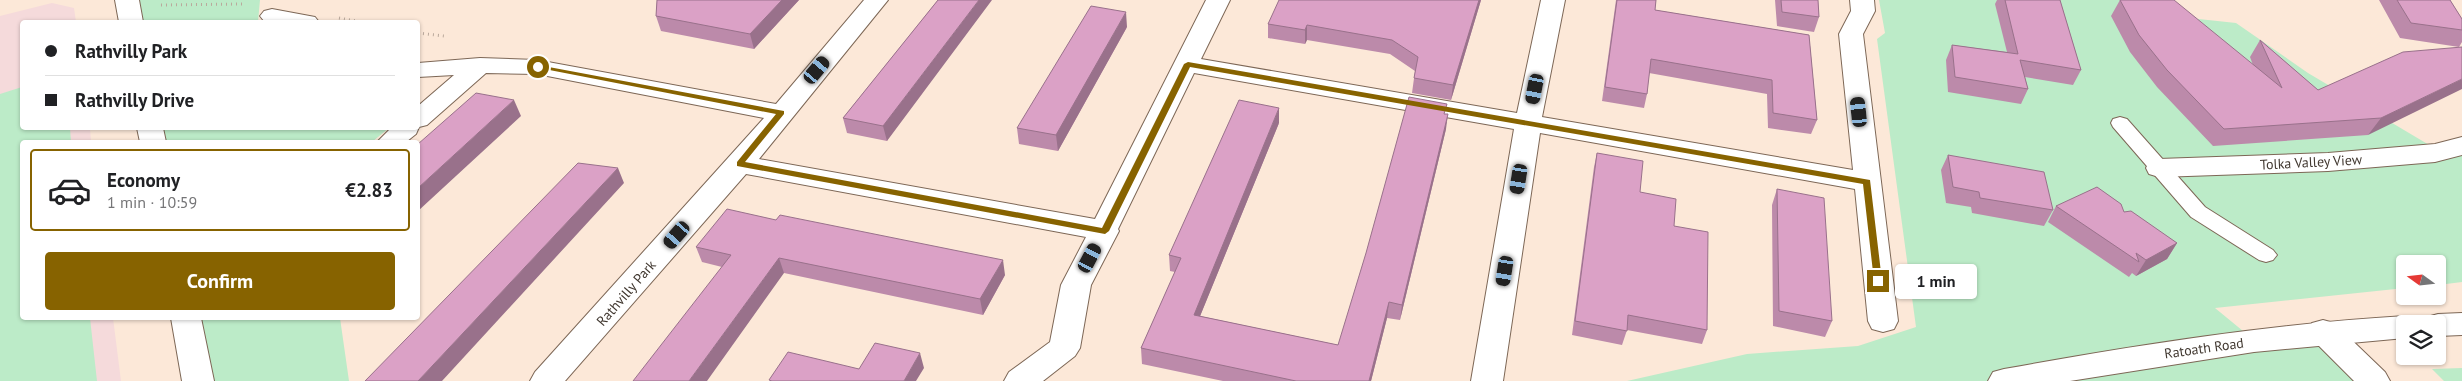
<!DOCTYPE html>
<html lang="en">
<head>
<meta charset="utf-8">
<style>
  body { margin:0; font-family:"PT Sans",sans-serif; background:#f2f2f2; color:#202124; height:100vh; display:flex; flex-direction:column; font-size:19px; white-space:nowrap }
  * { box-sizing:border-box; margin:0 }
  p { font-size:16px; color:#757577 }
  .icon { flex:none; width:28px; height:28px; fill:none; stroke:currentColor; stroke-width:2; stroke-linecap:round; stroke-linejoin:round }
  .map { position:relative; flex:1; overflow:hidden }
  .side { position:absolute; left:20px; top:140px; width:400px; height:180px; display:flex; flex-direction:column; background:#fff; border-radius:5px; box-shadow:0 1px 4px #0004 }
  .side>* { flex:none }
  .guide { position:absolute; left:20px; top:20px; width:400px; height:110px; border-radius:5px; box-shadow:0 1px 4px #0004; display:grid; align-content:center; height:110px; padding:0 25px; background:#fff }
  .needle { width:32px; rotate:285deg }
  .controls { position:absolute; left:2396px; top:255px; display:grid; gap:10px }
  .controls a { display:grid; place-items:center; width:50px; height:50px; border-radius:5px; background:#fff; box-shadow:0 1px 4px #0004; font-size:25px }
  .end { position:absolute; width:22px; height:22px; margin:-11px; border:6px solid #876300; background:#fff; box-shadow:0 0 0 2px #fff }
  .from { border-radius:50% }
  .bubble { position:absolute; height:35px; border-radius:5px; background:#fff; box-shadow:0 1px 4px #0004; font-size:16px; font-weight:800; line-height:35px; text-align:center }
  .car { position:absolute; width:15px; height:30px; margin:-15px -8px; border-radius:6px; box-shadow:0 0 4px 1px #0007; background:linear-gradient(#222 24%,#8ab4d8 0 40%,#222 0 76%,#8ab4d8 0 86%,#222 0) }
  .guide b { display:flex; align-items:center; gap:18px; height:48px; font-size:19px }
  .guide b+b { border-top:1px solid #e0e0e0 }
  .guide i { width:12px; height:12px; background:#202124 }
  ul { padding:9px 0 0; list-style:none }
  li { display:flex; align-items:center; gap:15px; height:82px; margin:0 10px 8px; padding:0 15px; border:2px solid transparent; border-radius:5px }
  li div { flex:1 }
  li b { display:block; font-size:19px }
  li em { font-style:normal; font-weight:800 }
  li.selected { border-color:#876300 }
  li>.icon { width:45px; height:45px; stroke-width:1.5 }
  .primary-button { display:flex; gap:10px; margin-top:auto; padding:10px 25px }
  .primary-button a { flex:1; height:58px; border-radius:5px; background:#876300; color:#fff; font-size:20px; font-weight:800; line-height:58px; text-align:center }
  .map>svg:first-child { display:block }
  .education { fill:#f5dadb }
  .green { fill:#bcebc8 }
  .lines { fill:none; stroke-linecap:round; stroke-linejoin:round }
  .lane-casing { stroke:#7d6756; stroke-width:2 }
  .street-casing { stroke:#7d6756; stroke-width:2 }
  .secondary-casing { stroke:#7d6756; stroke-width:2 }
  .path { stroke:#baa99c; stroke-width:3; stroke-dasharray:1 4; stroke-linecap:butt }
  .lane { fill:#fff; fill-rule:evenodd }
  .street { fill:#fff; fill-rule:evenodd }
  .secondary { fill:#fff; fill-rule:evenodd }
  .wall { fill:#bc8aaa }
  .shaded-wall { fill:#99718b }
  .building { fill:#dba1c6; stroke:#99718b }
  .route { fill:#876300 }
  .labels { text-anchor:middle; stroke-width:4; stroke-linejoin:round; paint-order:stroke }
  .street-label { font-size:14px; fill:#413830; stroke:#fff }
</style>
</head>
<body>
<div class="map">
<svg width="2462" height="381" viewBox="0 0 2462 381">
  <rect width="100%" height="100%" fill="#fce8d8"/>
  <path class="education" d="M 52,3 L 74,8 L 76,22 L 22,22 L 22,128 L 90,128 L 91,142 L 22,142 L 22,318 L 113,318 L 121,381 L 0,381 L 0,16 Z"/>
  <path class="green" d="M 128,0 L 260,0 L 258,22 L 132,22 Z
    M 1879,0 L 2128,0 L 2180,17 L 2236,23 L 2308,73 L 2441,152 L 2462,147 L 2462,282 L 2438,285 L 2438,264 L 2405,264 L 2405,288 L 2215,308 L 2260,345 L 2033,381 L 1627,381 L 1747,354 L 1858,346 L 1916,327 L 1877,39 L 1885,33 Z
    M 22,87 L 22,128 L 70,128 L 71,142 L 22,142 L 22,318 L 90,318 L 97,381 L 0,381 L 0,94 Z
    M 152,128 L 389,128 L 372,142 L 155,142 Z
    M 187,318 L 340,318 L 349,381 L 199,381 Z
    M 2328,336 L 2373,381 L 2056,381 Z
    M 2462,368 L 2462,381 L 2444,381 L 2432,369 Z"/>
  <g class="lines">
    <defs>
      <path id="lane" d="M 2120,117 L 2127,119 L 2205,207 L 2273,250 L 2277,255 L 2273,260 L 2266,262 L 2259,260 L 2191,217 L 2113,127 L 2111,123 L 2113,119 Z"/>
      <path id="street" d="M 115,0 L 139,0 L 143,22 L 119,22 Z
        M 864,0 L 888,0 L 759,159 L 1095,219 L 1206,0 L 1230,0 L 1201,59 L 1517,113 L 1541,0 L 1565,0 L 1542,117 L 1853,170 L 1839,34 L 1851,11 L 1850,0 L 1874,0 L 1875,11 L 1863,34 L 1898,321 L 1894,329 L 1883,332 L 1872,329 L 1868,321 L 1855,189 L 1540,133 L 1503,381 L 1471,381 L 1514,129 L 1194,73 L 1118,229 L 1119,231 L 1091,285 L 1080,348 L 1075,356 L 1043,381 L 1004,381 L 1009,372 L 1050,342 L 1061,285 L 1086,237 L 746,174 L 565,381 L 530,381 L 535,372 L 764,118 L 537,74 L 486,73 L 427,125 L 419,127 L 416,134 L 406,142 L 377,142 L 391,128 L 418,128 L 418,106 L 454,75 L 418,77 L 418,63 L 480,58 L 537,60 L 776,104 Z
        M 272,9 L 315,17 L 319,22 L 264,21 L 260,16 L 264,11 Z
        M 137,128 L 163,128 L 166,142 L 140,142 Z
        M 2462,137 L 2462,155 L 2435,162 L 2328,171 L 2159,177 L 2149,174 L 2146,168 L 2149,162 L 2159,159 L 2328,153 L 2435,144 Z
        M 171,318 L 201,318 L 214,381 L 182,381 Z
        M 2323,320 L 2334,323 L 2385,372 L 2390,381 L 2354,381 L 2312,339 L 2308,331 L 2312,323 Z"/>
      <path id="secondary" d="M 2462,313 L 2462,335 L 2438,336 L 2438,324 L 2423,324 L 2427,317 L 2438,314 Z
        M 2405,316 L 2416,319 L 2418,324 L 2405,324 L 2405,338 L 2254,352 L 2070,381 L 1988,381 L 1993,372 L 2004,369 C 2137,345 2270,324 2405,316 Z"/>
    </defs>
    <use href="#lane" class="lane-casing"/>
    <use href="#street" class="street-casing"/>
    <use href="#secondary" class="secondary-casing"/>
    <path class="path" d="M 161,5 L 242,4
      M 339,18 L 362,22
      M 418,33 L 444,36"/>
    <use href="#lane" class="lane"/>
    <use href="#street" class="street"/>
    <use href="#secondary" class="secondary"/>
  </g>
  <path class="wall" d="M 657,0 L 799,0 L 754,49 L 661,31 L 656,16 Z
    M 938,0 L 887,141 L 847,133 L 843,118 Z
    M 1481,0 L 1451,100 L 1412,93 L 1415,71 L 1390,54 L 1307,40 L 1305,44 L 1268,38 L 1268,24 Z
    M 1616,0 L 1656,0 L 1655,10 L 1809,35 L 1817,120 L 1811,134 L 1768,128 L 1767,94 L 1649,73 L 1647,94 L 1644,108 L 1602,101 Z
    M 1775,0 L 1818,0 L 1819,17 L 1814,32 L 1777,26 Z
    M 1997,0 L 2060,0 L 2081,70 L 2073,85 L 2025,77 L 2028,89 L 2021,104 L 1948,92 L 1946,60 L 1952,45 L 2007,52 L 1995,4 Z
    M 2120,0 L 2253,65 L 2250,57 L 2260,40 L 2318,90 L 2462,47 L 2368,135 L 2213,146 L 2157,87 L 2130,52 L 2111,16 Z
    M 2379,0 L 2450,0 L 2462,19 L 2462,42 L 2459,47 L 2400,38 Z
    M 1127,27 L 1058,151 L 1019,144 L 1017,128 Z
    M 1446,114 L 1446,129 L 1400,320 L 1387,318 L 1371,381 L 1223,381 L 1142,364 L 1141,348 L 1175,272 L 1170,271 L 1169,255 L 1279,123 L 1200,316 L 1338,345 Z
    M 1597,153 L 1640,192 L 1674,226 L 1707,330 L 1702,344 L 1627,330 L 1622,345 L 1572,335 L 1594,167 Z
    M 1948,155 L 2053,210 L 2044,226 L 1972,213 L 1971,207 L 1946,203 L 1941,170 Z
    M 1777,189 L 1832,321 L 1825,337 L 1773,326 L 1772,205 Z
    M 2056,206 L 2124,212 L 2177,243 L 2167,259 L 2136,276 L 2132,273 L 2129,277 L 2048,222 Z
    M 696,247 L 1005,275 L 983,315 L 784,273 L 722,267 L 702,262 Z"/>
  <path class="shaded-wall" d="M 782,0 L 799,0 L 754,49 L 750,34 Z
    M 979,0 L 992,0 L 887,141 L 883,126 Z
    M 1479,0 L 1481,0 L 1451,100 L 1453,85 Z
    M 1126,12 L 1127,27 L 1058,151 L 1056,135 Z
    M 1307,25 L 1307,40 L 1305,44 L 1305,30 Z
    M 2462,79 L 2462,89 L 2368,135 L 2381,118 Z
    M 514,100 L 521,116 L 418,211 L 418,188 Z
    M 1279,108 L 1279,123 L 1194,331 L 1194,315 Z
    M 1448,114 L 1446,129 L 1400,320 L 1402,305 Z
    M 618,168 L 624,183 L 442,381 L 418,381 Z
    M 2177,243 L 2167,259 L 2136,276 L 2146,260 Z
    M 779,258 L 784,273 L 707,381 L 689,381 Z
    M 1003,260 L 1005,275 L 983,315 L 980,299 Z
    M 1389,302 L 1387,318 L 1371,381 L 1369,381 Z
    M 920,353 L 924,368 L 916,381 L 904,381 Z"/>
  <path class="building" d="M 657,0 L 782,0 L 750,34 L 656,16 Z
    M 938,0 L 979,0 L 883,126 L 843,118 Z
    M 1279,0 L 1479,0 L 1453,85 L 1414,78 L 1418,57 L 1392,40 L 1307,25 L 1305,30 L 1268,24 Z
    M 1617,0 L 1656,0 L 1655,10 L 1809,35 L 1817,120 L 1773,113 L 1772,80 L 1651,59 L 1647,94 L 1605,87 Z
    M 1781,0 L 1818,0 L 1819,17 L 1782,12 Z
    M 2005,0 L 2060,0 L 2081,70 L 2020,60 L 2028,89 L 1955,77 L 1952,45 L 2018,54 Z
    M 2120,0 L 2174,0 L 2282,88 L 2260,40 L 2318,90 L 2403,52 L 2462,47 L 2462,79 L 2381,118 L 2224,129 L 2167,70 L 2139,35 Z
    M 2397,0 L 2450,0 L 2462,19 L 2462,30 L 2411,23 Z
    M 1091,6 L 1126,12 L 1056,135 L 1017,128 Z
    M 476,93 L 514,100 L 418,188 L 418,144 Z
    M 1409,97 L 1447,104 L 1444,114 L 1448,114 L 1402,305 L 1389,302 L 1369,381 L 1296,381 L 1141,348 L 1181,258 L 1169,255 L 1239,100 L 1279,108 L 1194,315 L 1338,345 L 1366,253 Z
    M 1597,153 L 1643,161 L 1640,192 L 1676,199 L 1674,226 L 1708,232 L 1707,330 L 1628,315 L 1627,331 L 1575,321 Z
    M 1948,155 L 2044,172 L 2053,210 L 1980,198 L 1979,192 L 1953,187 Z
    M 578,163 L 618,168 L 418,381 L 365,381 Z
    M 2097,187 L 2121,204 L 2124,212 L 2131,211 L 2177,243 L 2146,260 L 2136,253 L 2139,262 L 2056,206 Z
    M 1777,189 L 1824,198 L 1832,321 L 1779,311 Z
    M 727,209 L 776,220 L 780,215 L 1003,260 L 980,299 L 779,258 L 689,381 L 633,381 L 731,255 L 696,247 Z
    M 875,343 L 920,353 L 904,381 L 772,381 L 769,380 L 788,352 L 859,369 Z"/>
  <path class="route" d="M 1188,62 L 1870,180 L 1882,281 L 1878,284 L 1874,281 L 1863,184 L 1190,67 L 1109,231 L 1105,234 L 737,166 L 737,162 L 776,114 L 534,67 L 538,65 L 784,111 L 784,114 L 745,162 L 1102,228 L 1184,64 Z"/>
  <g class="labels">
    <g class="street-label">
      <text transform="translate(2311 162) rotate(-3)" y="5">Tolka Valley View</text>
      <text transform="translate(626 293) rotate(-49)" y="5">Rathvilly Park</text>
      <text transform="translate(2204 348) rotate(-8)" y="5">Ratoath Road</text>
    </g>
  </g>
</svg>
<div class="controls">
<a><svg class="needle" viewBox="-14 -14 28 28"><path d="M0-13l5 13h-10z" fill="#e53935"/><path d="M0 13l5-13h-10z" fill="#757577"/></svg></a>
<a><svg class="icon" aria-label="layers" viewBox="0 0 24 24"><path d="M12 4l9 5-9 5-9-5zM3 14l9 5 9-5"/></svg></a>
</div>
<i class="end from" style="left:538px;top:67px"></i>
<i class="end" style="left:1878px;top:281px"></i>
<div class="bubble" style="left:1895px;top:264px;width:82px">1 min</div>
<i class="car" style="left:817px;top:70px;rotate:40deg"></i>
<i class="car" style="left:1535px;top:89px;rotate:191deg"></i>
<i class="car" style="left:1859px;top:112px;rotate:354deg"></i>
<i class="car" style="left:1519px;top:179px;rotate:189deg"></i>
<i class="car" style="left:677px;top:235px;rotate:221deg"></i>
<i class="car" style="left:1090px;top:258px;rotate:28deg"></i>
<i class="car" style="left:1505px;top:271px;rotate:189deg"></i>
<div class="guide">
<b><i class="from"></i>Rathvilly Park</b>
<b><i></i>Rathvilly Drive</b>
</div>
<section class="side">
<ul>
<li class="selected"><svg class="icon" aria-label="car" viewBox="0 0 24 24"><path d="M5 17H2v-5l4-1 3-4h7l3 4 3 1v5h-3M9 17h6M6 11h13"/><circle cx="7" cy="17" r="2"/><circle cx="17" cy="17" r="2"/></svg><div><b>Economy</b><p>1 min · 10:59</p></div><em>€2.83</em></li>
</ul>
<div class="primary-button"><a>Confirm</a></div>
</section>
</div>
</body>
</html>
